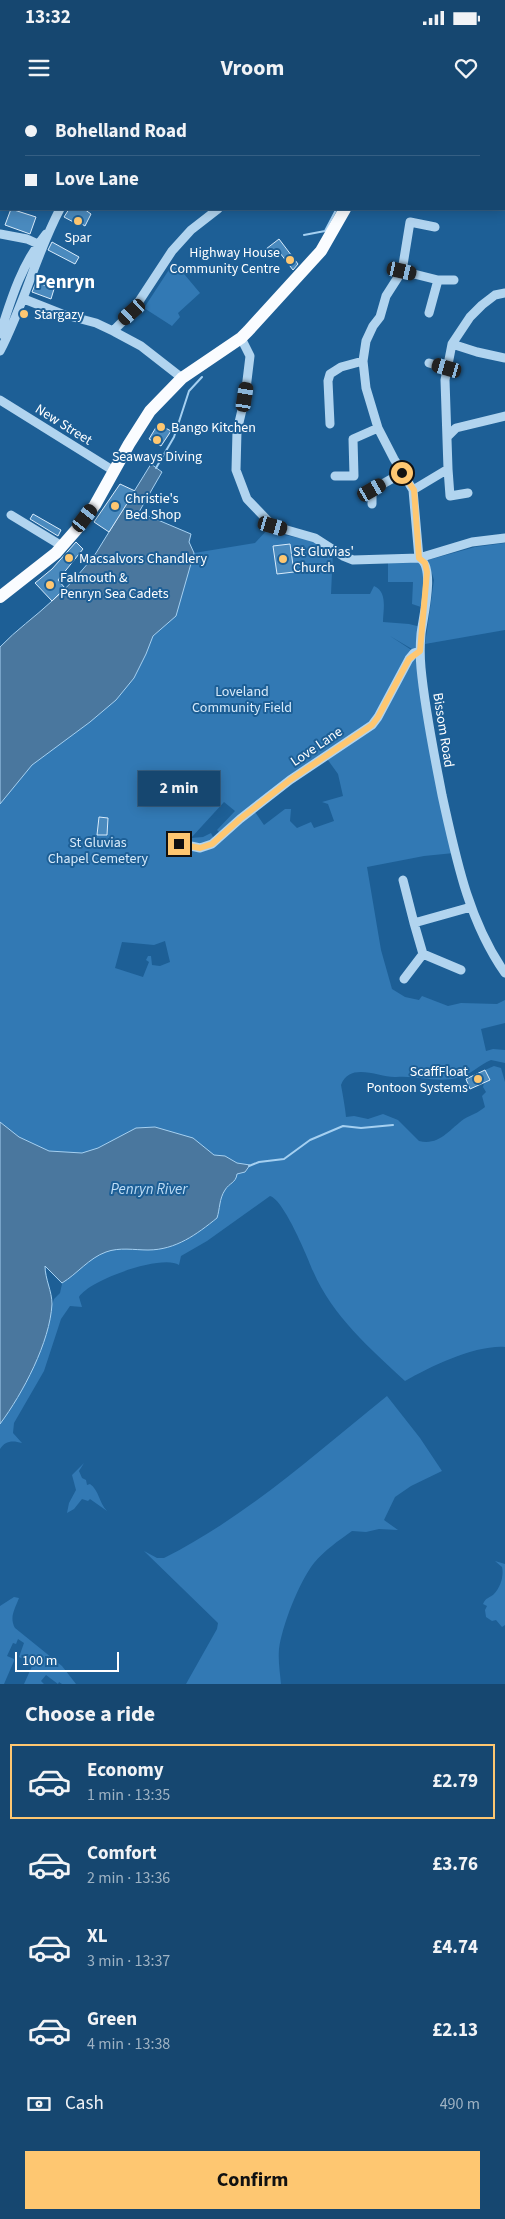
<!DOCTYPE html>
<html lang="en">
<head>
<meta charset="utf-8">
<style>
  body { margin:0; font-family:"Source Sans 3",sans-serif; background:#235178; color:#f1f3f6; height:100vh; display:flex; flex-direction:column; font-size:19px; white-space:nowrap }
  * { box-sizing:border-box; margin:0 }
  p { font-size:16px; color:#9eb2c3 }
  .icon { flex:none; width:28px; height:28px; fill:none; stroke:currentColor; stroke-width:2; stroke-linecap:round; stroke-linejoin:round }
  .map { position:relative; height:1584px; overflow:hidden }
  .sheet { display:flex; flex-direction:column; background:#164770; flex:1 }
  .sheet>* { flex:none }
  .hud { position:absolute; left:0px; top:0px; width:505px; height:110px; box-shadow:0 2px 12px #0003,0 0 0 1px #355f83; display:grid; align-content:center; height:110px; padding:0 25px; background:#164770 }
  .scale { position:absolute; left:15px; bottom:12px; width:104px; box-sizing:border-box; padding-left:5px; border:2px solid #fff; border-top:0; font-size:14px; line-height:18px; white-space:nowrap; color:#fff; -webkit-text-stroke:4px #1d5f96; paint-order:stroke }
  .end { position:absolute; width:22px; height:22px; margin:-11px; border:6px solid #fec771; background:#111; box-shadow:0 0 0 2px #111 }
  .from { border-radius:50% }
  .bubble { position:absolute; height:35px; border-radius:0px; background:#164770; box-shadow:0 2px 12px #0003,0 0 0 1px #355f83; font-size:16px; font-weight:700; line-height:35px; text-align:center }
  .car { position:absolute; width:15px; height:30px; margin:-15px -8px; border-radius:6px; box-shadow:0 0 4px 1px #0007; background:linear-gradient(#222 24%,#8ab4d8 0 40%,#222 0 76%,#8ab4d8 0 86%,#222 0) }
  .hud b { display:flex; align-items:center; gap:18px; height:48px; font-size:19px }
  .hud b+b { border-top:1px solid #355f83 }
  .hud i { width:12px; height:12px; background:#f1f3f6 }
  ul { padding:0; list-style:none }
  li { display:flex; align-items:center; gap:15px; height:75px; margin:0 10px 8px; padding:0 15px; border:2px solid transparent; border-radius:0px }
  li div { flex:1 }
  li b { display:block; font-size:19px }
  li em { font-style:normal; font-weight:700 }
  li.active { border-color:#fec771 }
  li>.icon { width:45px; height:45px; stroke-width:1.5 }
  h2 { padding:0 25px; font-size:22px; line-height:60px }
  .pay { display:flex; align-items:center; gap:12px; height:55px; padding:0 25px; font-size:19px }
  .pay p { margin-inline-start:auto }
  .button { display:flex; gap:10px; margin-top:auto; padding:10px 25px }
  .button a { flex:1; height:58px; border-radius:0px; background:#fec771; color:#111; font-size:20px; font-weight:700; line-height:58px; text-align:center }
  .status { display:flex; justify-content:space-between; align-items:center; height:35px; padding:0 25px; background:#164770; direction:ltr }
  .status svg { height:14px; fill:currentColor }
  header { display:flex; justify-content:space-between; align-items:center; height:65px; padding:0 25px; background:#164770; font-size:22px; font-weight:700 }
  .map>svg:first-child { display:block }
  .green { fill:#3279b4; fill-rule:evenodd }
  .water { fill:#4a779e; stroke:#a5d0f1 }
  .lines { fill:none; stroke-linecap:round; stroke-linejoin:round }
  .stream { stroke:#a5d0f1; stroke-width:2 }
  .building { fill:#4a8abe; stroke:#d8ebfb }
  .minor { stroke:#b1d4ef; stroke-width:9 }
  .major { stroke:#fafcff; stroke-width:12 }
  .route { stroke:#fec771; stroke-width:6 }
  .poi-dot { fill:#fec771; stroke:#1d5f96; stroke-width:2 }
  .labels { text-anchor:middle; stroke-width:4; stroke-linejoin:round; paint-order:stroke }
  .poi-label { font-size:14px; fill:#fff; stroke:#1d5f96; text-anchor:start }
  .street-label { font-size:14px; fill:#fff; stroke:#1d5f96 }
  .park-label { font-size:14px; fill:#d8ebfb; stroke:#1d5f96 }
  .water-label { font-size:15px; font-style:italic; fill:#beddf6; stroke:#1d5f96 }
  .district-label { font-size:19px; font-weight:bold; fill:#fff; stroke:#1d5f96 }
</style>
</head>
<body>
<div class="status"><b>13:32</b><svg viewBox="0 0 49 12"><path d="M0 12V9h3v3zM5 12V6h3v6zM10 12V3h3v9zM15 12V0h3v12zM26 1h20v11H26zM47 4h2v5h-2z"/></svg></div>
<header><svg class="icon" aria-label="menu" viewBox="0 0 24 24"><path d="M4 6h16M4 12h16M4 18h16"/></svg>Vroom<svg class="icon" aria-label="heart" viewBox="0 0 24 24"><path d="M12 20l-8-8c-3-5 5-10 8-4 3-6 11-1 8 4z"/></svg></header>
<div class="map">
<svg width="505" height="1584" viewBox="0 0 505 1584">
  <rect width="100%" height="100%" fill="#1d5f96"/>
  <path class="green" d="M 174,162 L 200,193 L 178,213 L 180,217 L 172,226 L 144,208 Z
    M 138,412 L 191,434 L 189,442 L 194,453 L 255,443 L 268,429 L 274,433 L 299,438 L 299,434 L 316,439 L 333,450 L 331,494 L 370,494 L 374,486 C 388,492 383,510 383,522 L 409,524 L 421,527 L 420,550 L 417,552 L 390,536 L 416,553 L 420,551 C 424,619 440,686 454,753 L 424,756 L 367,767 L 381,850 L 392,889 L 405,897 L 419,900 L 422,896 L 448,906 L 461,903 L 497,904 L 505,900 L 505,923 L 481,929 L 486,951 L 493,949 L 505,950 L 505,963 L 491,960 C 479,965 471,975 457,978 C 437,983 416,975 396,977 C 380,978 350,961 341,985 C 343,996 345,1007 346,1017 L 354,1016 L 368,1019 L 383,1014 L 398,1020 L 419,1041 C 439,1046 449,1030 464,1019 C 471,1015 478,1013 485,1007 L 482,996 L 486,992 L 483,987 L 484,983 L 490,980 L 485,970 L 494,966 L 501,968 L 505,982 L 505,1247 C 475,1245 432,1266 405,1281 C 369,1247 333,1217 313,1171 C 307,1156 284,1100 270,1096 L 207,1141 L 181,1156 L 179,1165 C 162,1154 89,1180 79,1197 L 82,1207 L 70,1206 L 61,1219 L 44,1271 L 14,1323 L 13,1333 L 22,1343 C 12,1340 5,1341 0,1349 L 0,1075 L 23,1078 L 36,1086 L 51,1091 L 62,1089 L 85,1077 L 118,1083 L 141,1082 L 164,1073 L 180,1061 L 187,1059 L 201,1061 L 215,1072 L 233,1071 L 249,1066 L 230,1070 L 214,1071 L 202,1059 L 184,1057 L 174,1061 L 163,1071 L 145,1078 L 116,1082 L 84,1075 L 63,1086 L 52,1088 L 35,1084 L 23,1076 L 0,1072 L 0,574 L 36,530 L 61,520 L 117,460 L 122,440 ZM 325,656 L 338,674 L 343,696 L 322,702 L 328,704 L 334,721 L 314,728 L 311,722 L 297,728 L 290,721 L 291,709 L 285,709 L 264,725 L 253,709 L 213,744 L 215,741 L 211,733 L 203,737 L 191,738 L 224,702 L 235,711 L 217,730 L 222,735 L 289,680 ZM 165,841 L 170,862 L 160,866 L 152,865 L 151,856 L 148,856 L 146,860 L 149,862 L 143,877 L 115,868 L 122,842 L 154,845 ZM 45,1166 L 62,1184 L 60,1193 L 54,1199 L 52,1205 Z
    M 505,443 L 505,530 L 425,544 L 434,480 L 428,460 L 475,447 Z
    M 388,459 L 423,461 L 424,508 L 412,504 L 413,482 L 388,482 Z
    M 387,1296 L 420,1338 L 442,1371 L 411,1386 L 395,1397 L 384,1420 L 398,1430 L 379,1429 L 366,1432 L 352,1431 C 338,1441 325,1450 314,1463 C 299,1482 282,1526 279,1549 C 278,1561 280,1573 281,1584 L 186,1584 L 217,1529 L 218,1523 L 144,1451 L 157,1458 L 164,1458 C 246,1417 315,1354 387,1296 Z
    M 84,1363 L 79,1371 L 82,1378 L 86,1380 L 87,1385 L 90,1384 C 99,1390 99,1403 107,1411 L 90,1399 L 88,1401 L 82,1399 L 74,1409 L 67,1413 L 69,1403 L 76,1390 L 72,1375 Z
    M 495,1461 L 505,1464 L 505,1525 L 502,1527 L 496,1520 L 492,1521 L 486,1517 L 485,1510 L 487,1506 L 483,1504 C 486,1497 490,1498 494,1494 C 501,1487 504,1475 502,1467 Z
    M 14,1497 L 19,1498 C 15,1509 9,1517 15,1528 L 62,1566 L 76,1584 L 62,1584 L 59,1582 L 58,1584 L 46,1575 L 41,1581 L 44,1584 L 24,1584 L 33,1564 L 19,1557 L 24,1543 L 18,1539 L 16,1544 L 13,1543 L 7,1556 L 14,1559 L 14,1561 L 4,1584 L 0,1584 L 0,1506 Z"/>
  <path class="water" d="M 151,364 L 162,372 L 139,412 L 191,434 L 189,442 L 194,453 L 176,516 L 153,536 L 146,554 L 134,578 L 116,600 L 90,622 L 32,665 L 0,704 L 0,547 C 16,530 35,517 52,501 C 68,487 83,470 96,453 Z
    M 0,1022 L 19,1037 L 49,1051 L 82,1053 L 98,1048 L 136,1028 L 155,1027 L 193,1038 L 214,1055 L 225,1056 L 237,1063 L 250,1065 L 245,1072 L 237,1074 C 236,1083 229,1083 225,1090 C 219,1099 220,1109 217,1118 C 197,1134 176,1150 148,1150 C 135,1150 119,1147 106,1152 C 89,1158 77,1174 62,1183 L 45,1166 C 45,1179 52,1191 52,1204 C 50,1242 23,1293 0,1324 Z"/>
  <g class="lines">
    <path class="stream" d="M 349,1 L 349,0
      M 304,135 L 325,131 L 336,110
      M 156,368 L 174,337 L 189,291 L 202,277
      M 249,1066 L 259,1062 L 284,1059 L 310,1040 L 343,1026 L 361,1028 L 393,1025"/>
  </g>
  <path class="building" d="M 11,109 L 36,117 L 30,134 L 5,125 Z
    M 69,109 L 84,109 L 91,114 L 85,126 L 80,123 L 79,125 L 64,117 Z
    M 279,139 L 298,164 L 293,170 L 277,149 L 271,154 L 266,149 Z
    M 52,142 L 79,157 L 75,164 L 48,150 Z
    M 36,182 L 54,189 L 51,199 L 32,192 Z
    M 158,324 L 171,331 L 161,346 L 149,339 Z
    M 120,384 L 135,391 L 109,432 L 94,422 Z
    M 33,414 L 61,430 L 58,436 L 30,419 Z
    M 76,442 L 83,449 L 58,480 L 65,488 L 52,501 L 35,483 L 52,469 Z
    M 290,444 L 294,472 L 277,474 L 273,446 Z
    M 99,717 L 108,718 L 107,735 L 97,735 Z
    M 485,970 L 490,980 L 470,989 L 466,979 Z"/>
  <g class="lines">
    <path class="minor" d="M 21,1 L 21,0
      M 111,1 L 112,0
      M 119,1 L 120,0
      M 253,1 L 253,0
      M 504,1 L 505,0
      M 504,40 L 505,40
      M 0,64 L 1,64
      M 504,102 L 505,102
      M 0,134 L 27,139 L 38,144
      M 402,171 L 410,122 L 435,127
      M 24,199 L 62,214 L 96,223 L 113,231 L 141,246 L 182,278
      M 429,213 L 438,180
      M 113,231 L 132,212 L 172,151 L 191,130 L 218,109
      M 0,234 C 11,199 22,163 46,134
      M 241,238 L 250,256 L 245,297 L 237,331 L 236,370 L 247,399 L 273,426 L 315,438 L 343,456 L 353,460 L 419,458 L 472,442 L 505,438
      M 452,244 L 477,252 L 505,258
      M 0,251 C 24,205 36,154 60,109
      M 363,261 L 366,241 L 373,226 L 380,217 L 386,196 L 402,171 L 438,180 L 454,180
      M 429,263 L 447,268
      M 0,300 L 114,371
      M 330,324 L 328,281 L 330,274 L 341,267 L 363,261 L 366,288 L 378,328 L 394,359 L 413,390 L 419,458
      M 448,336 L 456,328 L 505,316
      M 448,369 L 450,396 L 468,393
      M 335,376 L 354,376 L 353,339 L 378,328
      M 413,390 L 448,369 L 445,280 L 452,244 L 470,217 L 482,205 L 495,195 L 505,193
      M 372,404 L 372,390 L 402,373
      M 11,415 L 62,446
      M 419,458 C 436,466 423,517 421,534 C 420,545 420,557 421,568 C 425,611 434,653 442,695 C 456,758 468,820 505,873
      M 177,743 L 200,748 L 212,744 L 240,719 L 290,680 L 372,625 L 378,617 L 409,559 L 414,553 L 420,551
      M 403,780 L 414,823
      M 461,870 L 423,854 L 414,823 L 471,807
      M 404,879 L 423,854"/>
    <path class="major" d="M 383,1 L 383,0
      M 0,497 L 56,453 L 77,429 L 95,405 L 129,344 L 150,311 L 182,278 L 241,238 L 248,231 L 321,151 L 345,109"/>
  </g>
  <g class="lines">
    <path class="route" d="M 179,744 L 200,748 L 212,744 L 240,719 L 290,680 L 372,625 L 378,617 L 409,559 L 420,551 L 427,472 L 425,463 L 419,458 L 414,390 L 402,373"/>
  </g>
  <g class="poi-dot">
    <circle cx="78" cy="121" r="5"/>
    <circle cx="290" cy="160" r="5"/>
    <circle cx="24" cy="214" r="5"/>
    <circle cx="161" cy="327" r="5"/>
    <circle cx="157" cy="340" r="5"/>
    <circle cx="115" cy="406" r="5"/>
    <circle cx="69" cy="458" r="5"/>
    <circle cx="283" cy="459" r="5"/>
    <circle cx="50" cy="485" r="5"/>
    <circle cx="478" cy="979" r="5"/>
  </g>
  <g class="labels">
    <g class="poi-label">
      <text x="78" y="142" text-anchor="middle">Spar</text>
      <text x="280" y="157" text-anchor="end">Highway House<tspan x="280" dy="16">Community Centre</tspan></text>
      <text x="34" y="219">Stargazy</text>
      <text x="171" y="332">Bango Kitchen</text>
      <text x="157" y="361" text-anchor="middle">Seaways Diving</text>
      <text x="125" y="403">Christie's<tspan x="125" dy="16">Bed Shop</tspan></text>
      <text x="293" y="456">St Gluvias'<tspan x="293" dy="16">Church</tspan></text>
      <text x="79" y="463">Macsalvors Chandlery</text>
      <text x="60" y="482">Falmouth &amp;<tspan x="60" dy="16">Penryn Sea Cadets</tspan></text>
      <text x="468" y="976" text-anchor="end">ScaffFloat<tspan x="468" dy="16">Pontoon Systems</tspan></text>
    </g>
    <g class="street-label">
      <text transform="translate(64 324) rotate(32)" y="5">New Street</text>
      <text transform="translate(444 630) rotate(81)" y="5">Bissom Road</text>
      <text transform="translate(316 646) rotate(-34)" y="5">Love Lane</text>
    </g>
    <g class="park-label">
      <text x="242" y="596">Loveland<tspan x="242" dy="16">Community Field</tspan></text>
      <text x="98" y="747">St Gluvias<tspan x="98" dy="16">Chapel Cemetery</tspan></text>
    </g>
    <g class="water-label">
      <text x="149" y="1094">Penryn River</text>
    </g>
    <g class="district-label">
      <text x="65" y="188">Penryn</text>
    </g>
  </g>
</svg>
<div class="scale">100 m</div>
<i class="end from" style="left:402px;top:373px"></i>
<i class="end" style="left:179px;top:744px"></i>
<div class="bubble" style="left:138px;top:671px;width:82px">2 min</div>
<i class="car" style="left:402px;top:171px;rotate:103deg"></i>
<i class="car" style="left:132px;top:212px;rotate:228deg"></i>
<i class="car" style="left:447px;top:268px;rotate:286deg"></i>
<i class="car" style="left:245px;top:297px;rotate:9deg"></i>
<i class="car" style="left:372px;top:390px;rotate:60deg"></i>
<i class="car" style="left:85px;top:418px;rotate:37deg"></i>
<i class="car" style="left:273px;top:426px;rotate:106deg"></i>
<div class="hud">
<b><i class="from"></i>Bohelland Road</b>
<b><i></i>Love Lane</b>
</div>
</div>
<section class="sheet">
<h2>Choose a ride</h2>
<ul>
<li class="active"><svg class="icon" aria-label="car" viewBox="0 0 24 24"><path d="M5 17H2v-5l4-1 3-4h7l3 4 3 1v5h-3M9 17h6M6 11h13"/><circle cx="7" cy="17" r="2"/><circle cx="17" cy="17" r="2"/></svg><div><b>Economy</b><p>1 min · 13:35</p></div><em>£2.79</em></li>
<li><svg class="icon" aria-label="car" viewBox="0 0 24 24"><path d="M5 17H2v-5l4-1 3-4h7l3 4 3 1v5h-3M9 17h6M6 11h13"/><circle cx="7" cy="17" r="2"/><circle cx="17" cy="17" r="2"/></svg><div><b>Comfort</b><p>2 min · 13:36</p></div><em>£3.76</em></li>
<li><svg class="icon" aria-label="car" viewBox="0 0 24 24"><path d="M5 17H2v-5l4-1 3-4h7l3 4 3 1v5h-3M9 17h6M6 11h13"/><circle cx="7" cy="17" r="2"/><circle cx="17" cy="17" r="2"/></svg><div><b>XL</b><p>3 min · 13:37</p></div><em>£4.74</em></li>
<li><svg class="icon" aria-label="car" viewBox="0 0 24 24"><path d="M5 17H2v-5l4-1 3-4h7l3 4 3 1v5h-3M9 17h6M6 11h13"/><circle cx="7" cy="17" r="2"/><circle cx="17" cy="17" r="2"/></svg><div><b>Green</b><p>4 min · 13:38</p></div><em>£2.13</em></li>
</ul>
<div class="pay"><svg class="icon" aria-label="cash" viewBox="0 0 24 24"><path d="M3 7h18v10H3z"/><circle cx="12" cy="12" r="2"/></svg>Cash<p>490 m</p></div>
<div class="button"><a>Confirm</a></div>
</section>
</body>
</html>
